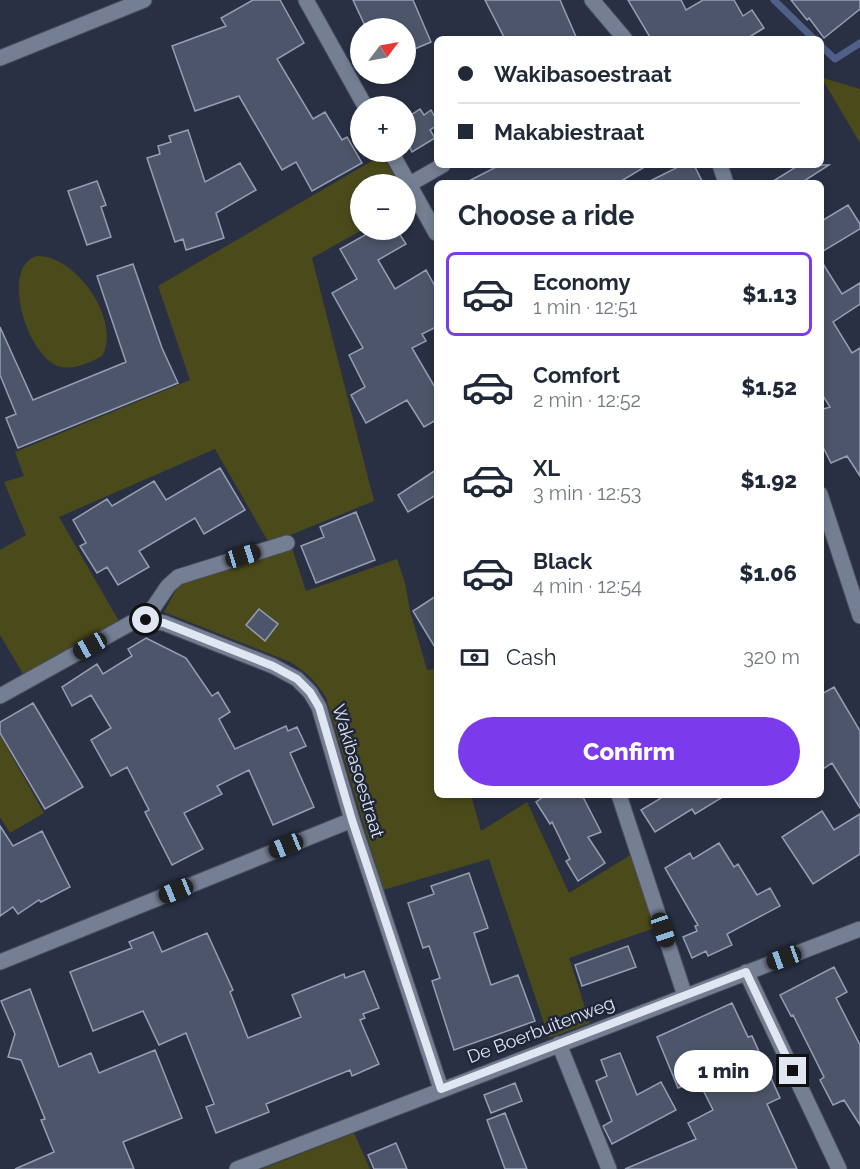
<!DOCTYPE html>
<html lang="en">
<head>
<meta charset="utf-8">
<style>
  body { margin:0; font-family:Raleway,sans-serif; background:#f6f6f7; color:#1f2937; height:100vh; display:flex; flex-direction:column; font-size:22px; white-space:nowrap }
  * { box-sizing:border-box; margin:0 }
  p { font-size:20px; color:#747a83 }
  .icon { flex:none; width:33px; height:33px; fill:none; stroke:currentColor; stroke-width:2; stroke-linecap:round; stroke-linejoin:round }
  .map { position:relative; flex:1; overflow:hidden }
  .panel { position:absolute; left:434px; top:180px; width:390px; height:618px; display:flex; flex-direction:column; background:#fff; border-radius:9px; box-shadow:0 3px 9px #0003 }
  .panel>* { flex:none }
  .top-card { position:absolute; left:434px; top:36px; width:390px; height:132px; border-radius:9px; box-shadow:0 3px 9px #0003; display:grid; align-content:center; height:132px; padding:0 24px; background:#fff }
  .needle { width:39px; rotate:58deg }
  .controls { position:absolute; left:350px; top:18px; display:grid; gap:12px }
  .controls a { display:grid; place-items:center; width:66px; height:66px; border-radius:50%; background:#fff; box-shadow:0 3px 9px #0003; font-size:30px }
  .end { position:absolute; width:27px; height:27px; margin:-14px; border:8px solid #e0e6f2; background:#111; box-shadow:0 0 0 3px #111 }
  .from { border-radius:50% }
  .bubble { position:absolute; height:42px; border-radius:21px; background:#fff; box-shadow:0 3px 9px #0003; font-size:20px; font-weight:800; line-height:42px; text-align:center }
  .car { position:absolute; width:18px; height:36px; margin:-18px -9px; border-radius:8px; box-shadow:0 0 4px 2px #0007; background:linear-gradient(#222 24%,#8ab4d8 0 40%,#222 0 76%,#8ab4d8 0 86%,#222 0) }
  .top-card b { display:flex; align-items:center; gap:21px; height:57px; font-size:22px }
  .top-card b+b { border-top:2px solid #e0e1e3 }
  .top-card i { width:15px; height:15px; background:#1f2937 }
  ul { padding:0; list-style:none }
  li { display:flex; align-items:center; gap:18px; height:84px; margin:0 12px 9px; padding:0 12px; border:3px solid transparent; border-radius:9px }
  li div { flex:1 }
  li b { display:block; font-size:22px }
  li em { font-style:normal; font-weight:800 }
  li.current { border-color:#7c3aed }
  li>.icon { width:54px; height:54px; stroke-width:1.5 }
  h2 { padding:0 24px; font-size:27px; line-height:72px }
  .pay { display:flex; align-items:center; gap:15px; height:66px; padding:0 24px; font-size:22px }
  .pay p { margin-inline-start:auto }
  .button { display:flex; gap:12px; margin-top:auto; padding:12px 24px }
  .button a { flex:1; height:69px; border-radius:36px; background:#7c3aed; color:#fff; font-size:24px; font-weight:800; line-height:69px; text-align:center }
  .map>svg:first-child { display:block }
  .green { fill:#4b4a1a }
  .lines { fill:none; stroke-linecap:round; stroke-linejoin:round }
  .stream { stroke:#506089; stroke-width:7 }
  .building { fill:#4d556a; stroke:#949eb5; stroke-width:1.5 }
  .minor-casing { stroke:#474e5d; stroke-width:17 }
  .tertiary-casing { stroke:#474e5d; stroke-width:17 }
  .minor { stroke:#757f94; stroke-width:15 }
  .tertiary { stroke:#757f94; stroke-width:15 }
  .route { stroke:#e0e6f2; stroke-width:8 }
  .labels { text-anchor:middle; stroke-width:5; stroke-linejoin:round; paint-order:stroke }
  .street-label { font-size:18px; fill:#e0e6f2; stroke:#1f2638 }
</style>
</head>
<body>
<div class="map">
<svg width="860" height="1169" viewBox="0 0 860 1169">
  <rect width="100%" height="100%" fill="#293043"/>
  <path class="green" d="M 820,77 L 860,89 L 860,143 L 821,77 Z
    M 382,155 L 399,184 L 360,184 L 360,230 L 362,230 L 312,258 L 374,501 L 288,536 L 306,591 L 397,559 L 405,583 L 410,611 L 427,670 L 436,669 L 436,795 L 471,795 L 481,831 L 527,802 L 569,893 L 632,854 L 657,927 L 569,958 L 590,1023 L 549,1038 L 489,859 L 383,890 L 326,698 C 317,682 306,672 290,662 L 164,612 L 183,577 L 269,543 L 215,449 L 59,517 L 120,623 L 25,677 L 0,635 L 0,550 L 26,535 L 4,482 L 24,476 L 15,452 L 190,380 L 158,286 Z
    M 37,256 C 77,255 122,322 102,356 C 90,363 72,371 58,366 C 26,355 0,266 37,256 Z
    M 0,735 L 44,813 L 10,833 L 0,817 Z
    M 354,1133 L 370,1169 L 262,1169 Z"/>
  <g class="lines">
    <path class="stream" d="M 774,0 L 814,39
      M 820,45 L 835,59 L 860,43"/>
  </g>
  <path class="building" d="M 253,0 L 280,0 L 304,43 L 277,59 L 313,119 L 325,112 L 342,140 L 347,137 L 362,163 L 312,191 L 296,162 L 282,170 L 239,96 L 195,111 L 172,46 L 226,26 L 221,18 Z
    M 353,0 L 413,0 L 431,42 L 405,53 L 405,28 L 366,28 Z
    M 485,0 L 560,0 L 577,39 L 505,39 Z
    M 628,0 L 681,0 L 686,10 L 703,0 L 734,0 L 743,16 L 752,10 L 764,28 L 746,39 L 651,39 Z
    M 791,0 L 860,0 L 860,9 L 824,38 L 809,18 L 807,20 Z
    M 420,109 L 424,115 L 431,110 L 436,119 L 436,126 L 430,130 L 435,138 L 412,152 L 407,143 L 405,144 L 405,119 Z
    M 188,130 L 205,182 L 240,163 L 256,190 L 216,213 L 224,238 L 186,250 L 183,239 L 175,242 L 147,158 L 160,154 L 158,146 L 171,142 L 169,136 Z
    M 500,165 L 648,165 L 618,183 L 465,183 Z
    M 682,165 L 694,165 L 703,183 L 646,183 Z
    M 799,165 L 829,165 L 801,183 L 770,183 Z
    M 97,181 L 106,205 L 101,207 L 111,237 L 87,245 L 68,191 Z
    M 848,205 L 860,224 L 860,229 L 820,253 L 820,222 Z
    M 374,230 L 397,230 L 406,244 L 378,260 L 395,289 L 426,270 L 436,288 L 436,327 L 422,334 L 426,341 L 412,348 L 436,389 L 436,420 L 424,427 L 407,400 L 366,423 L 351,395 L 365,387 L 349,355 L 363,348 L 332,293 L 357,279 L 340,249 Z
    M 820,259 L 842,294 L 860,283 L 860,304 L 833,322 L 852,353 L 860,348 L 860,476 L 847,456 L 831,463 L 820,441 L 820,410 L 830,407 L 820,391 Z
    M 133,264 L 162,348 L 178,383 L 18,448 L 6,418 L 16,414 L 0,375 L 0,327 L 33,400 L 126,362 L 97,276 Z
    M 220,468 L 245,510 L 204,534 L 195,518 L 139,551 L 149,567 L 118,585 L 107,567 L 97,573 L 80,546 L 86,543 L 73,520 L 107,499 L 112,506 L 154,481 L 166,500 Z
    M 436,470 L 436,495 L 408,512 L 398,495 Z
    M 356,512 L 375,560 L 316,583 L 301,546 L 324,537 L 320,527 Z
    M 436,596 L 436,649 L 413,611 Z
    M 259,609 L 278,624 L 265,641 L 246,625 Z
    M 146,638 L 186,658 L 212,696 L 218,692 L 230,712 L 219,719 L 235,749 L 286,726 L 288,731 L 297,727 L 306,746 L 290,753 L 314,807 L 273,825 L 249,770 L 217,786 L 222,794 L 184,813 L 203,849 L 172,865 L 145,812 L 149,810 L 127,767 L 111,776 L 91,740 L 111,728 L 91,695 L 72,706 L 62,687 L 97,664 L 103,674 L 132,656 L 128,649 Z
    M 834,687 L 860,731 L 860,808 L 832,763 L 820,771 L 820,695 Z
    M 33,703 L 83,787 L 45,809 L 0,733 L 0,722 Z
    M 546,795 L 582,795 L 601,832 L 588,837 L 605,863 L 578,881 L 566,861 L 570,859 L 552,822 L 550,824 L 536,802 Z
    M 666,795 L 726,795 L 695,814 L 692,809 L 655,832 L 641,810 Z
    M 822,811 L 834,830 L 860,814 L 860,854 L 813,884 L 782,837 Z
    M 0,826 L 13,846 L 42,831 L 70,887 L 41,902 L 39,900 L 18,914 L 13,907 L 0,916 Z
    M 719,843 L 734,867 L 738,864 L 757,895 L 770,888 L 780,906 L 727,934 L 732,945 L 708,956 L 706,951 L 692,958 L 683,937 L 697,931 L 695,926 L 698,925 L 665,868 L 690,853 L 693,859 Z
    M 469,873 L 488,928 L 474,933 L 491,985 L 518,975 L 535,1021 L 454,1050 L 432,981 L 440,978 L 429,946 L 423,948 L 408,903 L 434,894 L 431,886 Z
    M 153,932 L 162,952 L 207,933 L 233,990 L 230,992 L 248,1038 L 301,1017 L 292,995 L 344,974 L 345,978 L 364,971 L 379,1008 L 363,1014 L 365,1018 L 360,1020 L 379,1064 L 352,1076 L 350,1070 L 266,1104 L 269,1112 L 216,1133 L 206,1107 L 214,1104 L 186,1033 L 159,1045 L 143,1011 L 93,1031 L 70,972 L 132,948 L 129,942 Z
    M 628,946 L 636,967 L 582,986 L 575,965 Z
    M 834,967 L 847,992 L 836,998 L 860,1045 L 860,1125 L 844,1100 L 833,1105 L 820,1080 L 824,1077 L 793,1015 L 791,1016 L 780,995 Z
    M 30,989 L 59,1067 L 91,1053 L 99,1073 L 155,1050 L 182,1118 L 123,1142 L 134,1169 L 15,1169 L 54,1152 L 41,1120 L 45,1119 L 21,1060 L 8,1057 L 15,1034 L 1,1001 Z
    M 732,1003 L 748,1037 L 752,1036 L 780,1098 L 767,1104 L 797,1169 L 625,1169 L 696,1139 L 688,1123 L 713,1110 L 698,1080 L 678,1088 L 657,1037 Z
    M 620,1053 L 637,1095 L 661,1082 L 676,1110 L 612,1144 L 603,1126 L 612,1121 L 596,1081 L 607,1076 L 601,1060 Z
    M 515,1083 L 522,1101 L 491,1113 L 484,1095 Z
    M 505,1113 L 517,1144 L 527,1169 L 505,1169 L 487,1120 Z
    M 396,1143 L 407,1169 L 374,1169 L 368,1155 Z"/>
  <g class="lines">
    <defs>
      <path id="minor" d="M 306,0 L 365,106
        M 592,0 L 625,39
        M 391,152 L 436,233
        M 720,165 L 726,183
        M 410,184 L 443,165
        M 820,494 L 860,616
        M 145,620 L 168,586 L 178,577 L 287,543
        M 0,696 L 131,623 L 145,620 L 164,623 L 273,666 L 297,679 L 310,692 L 319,707 L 352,820 L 441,1089
        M 619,795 L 685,996
        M 0,962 L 352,820
        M 746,972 L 839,1169
        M 559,1044 L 609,1169
        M 237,1169 L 860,929"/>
      <path id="tertiary" d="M 0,58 L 144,0"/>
    </defs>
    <use href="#minor" class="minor-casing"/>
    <use href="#tertiary" class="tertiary-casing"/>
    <use href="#minor" class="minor"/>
    <use href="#tertiary" class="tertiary"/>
  </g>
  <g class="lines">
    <path class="route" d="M 146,620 L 164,623 L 273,666 L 297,679 L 310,692 L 319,707 L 352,820 L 441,1089 L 746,972 L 793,1071"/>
  </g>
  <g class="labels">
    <g class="street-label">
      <text transform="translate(358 771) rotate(73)" y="6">Wakibasoestraat</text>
      <text transform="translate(541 1030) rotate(-21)" y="6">De Boerbuitenweg</text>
    </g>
  </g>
</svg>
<div class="controls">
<a><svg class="needle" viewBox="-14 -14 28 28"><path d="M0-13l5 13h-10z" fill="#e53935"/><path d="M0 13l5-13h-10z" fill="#747a83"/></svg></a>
<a>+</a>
<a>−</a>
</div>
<i class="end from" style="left:146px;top:620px"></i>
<i class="end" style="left:793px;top:1071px"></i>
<div class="bubble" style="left:674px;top:1050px;width:99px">1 min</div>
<i class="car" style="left:243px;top:556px;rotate:73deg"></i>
<i class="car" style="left:90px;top:646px;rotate:241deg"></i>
<i class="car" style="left:286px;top:846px;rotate:248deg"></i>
<i class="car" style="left:176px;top:891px;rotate:248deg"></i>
<i class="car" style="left:663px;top:930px;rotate:161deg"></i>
<i class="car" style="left:784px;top:958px;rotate:250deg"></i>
<div class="top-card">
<b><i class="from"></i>Wakibasoestraat</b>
<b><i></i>Makabiestraat</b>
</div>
<section class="panel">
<h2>Choose a ride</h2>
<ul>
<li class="current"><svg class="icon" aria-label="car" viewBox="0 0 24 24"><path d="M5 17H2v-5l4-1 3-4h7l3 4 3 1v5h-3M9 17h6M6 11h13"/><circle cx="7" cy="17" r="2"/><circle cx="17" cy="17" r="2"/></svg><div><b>Economy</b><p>1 min · 12:51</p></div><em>$1.13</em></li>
<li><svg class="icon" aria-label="car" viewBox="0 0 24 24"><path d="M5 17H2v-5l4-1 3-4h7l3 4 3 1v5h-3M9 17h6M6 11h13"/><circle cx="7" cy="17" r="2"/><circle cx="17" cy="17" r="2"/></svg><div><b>Comfort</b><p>2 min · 12:52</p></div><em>$1.52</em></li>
<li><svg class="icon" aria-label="car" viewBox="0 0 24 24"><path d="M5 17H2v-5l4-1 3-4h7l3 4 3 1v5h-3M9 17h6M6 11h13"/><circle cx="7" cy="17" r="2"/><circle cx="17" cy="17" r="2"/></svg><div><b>XL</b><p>3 min · 12:53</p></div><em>$1.92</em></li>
<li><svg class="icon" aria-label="car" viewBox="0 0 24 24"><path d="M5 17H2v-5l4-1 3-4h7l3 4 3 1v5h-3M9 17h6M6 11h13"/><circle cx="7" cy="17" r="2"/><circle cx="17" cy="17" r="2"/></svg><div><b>Black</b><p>4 min · 12:54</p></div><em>$1.06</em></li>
</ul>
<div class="pay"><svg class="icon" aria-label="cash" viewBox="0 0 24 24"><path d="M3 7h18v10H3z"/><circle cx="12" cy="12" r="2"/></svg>Cash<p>320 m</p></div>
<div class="button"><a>Confirm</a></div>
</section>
</div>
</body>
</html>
